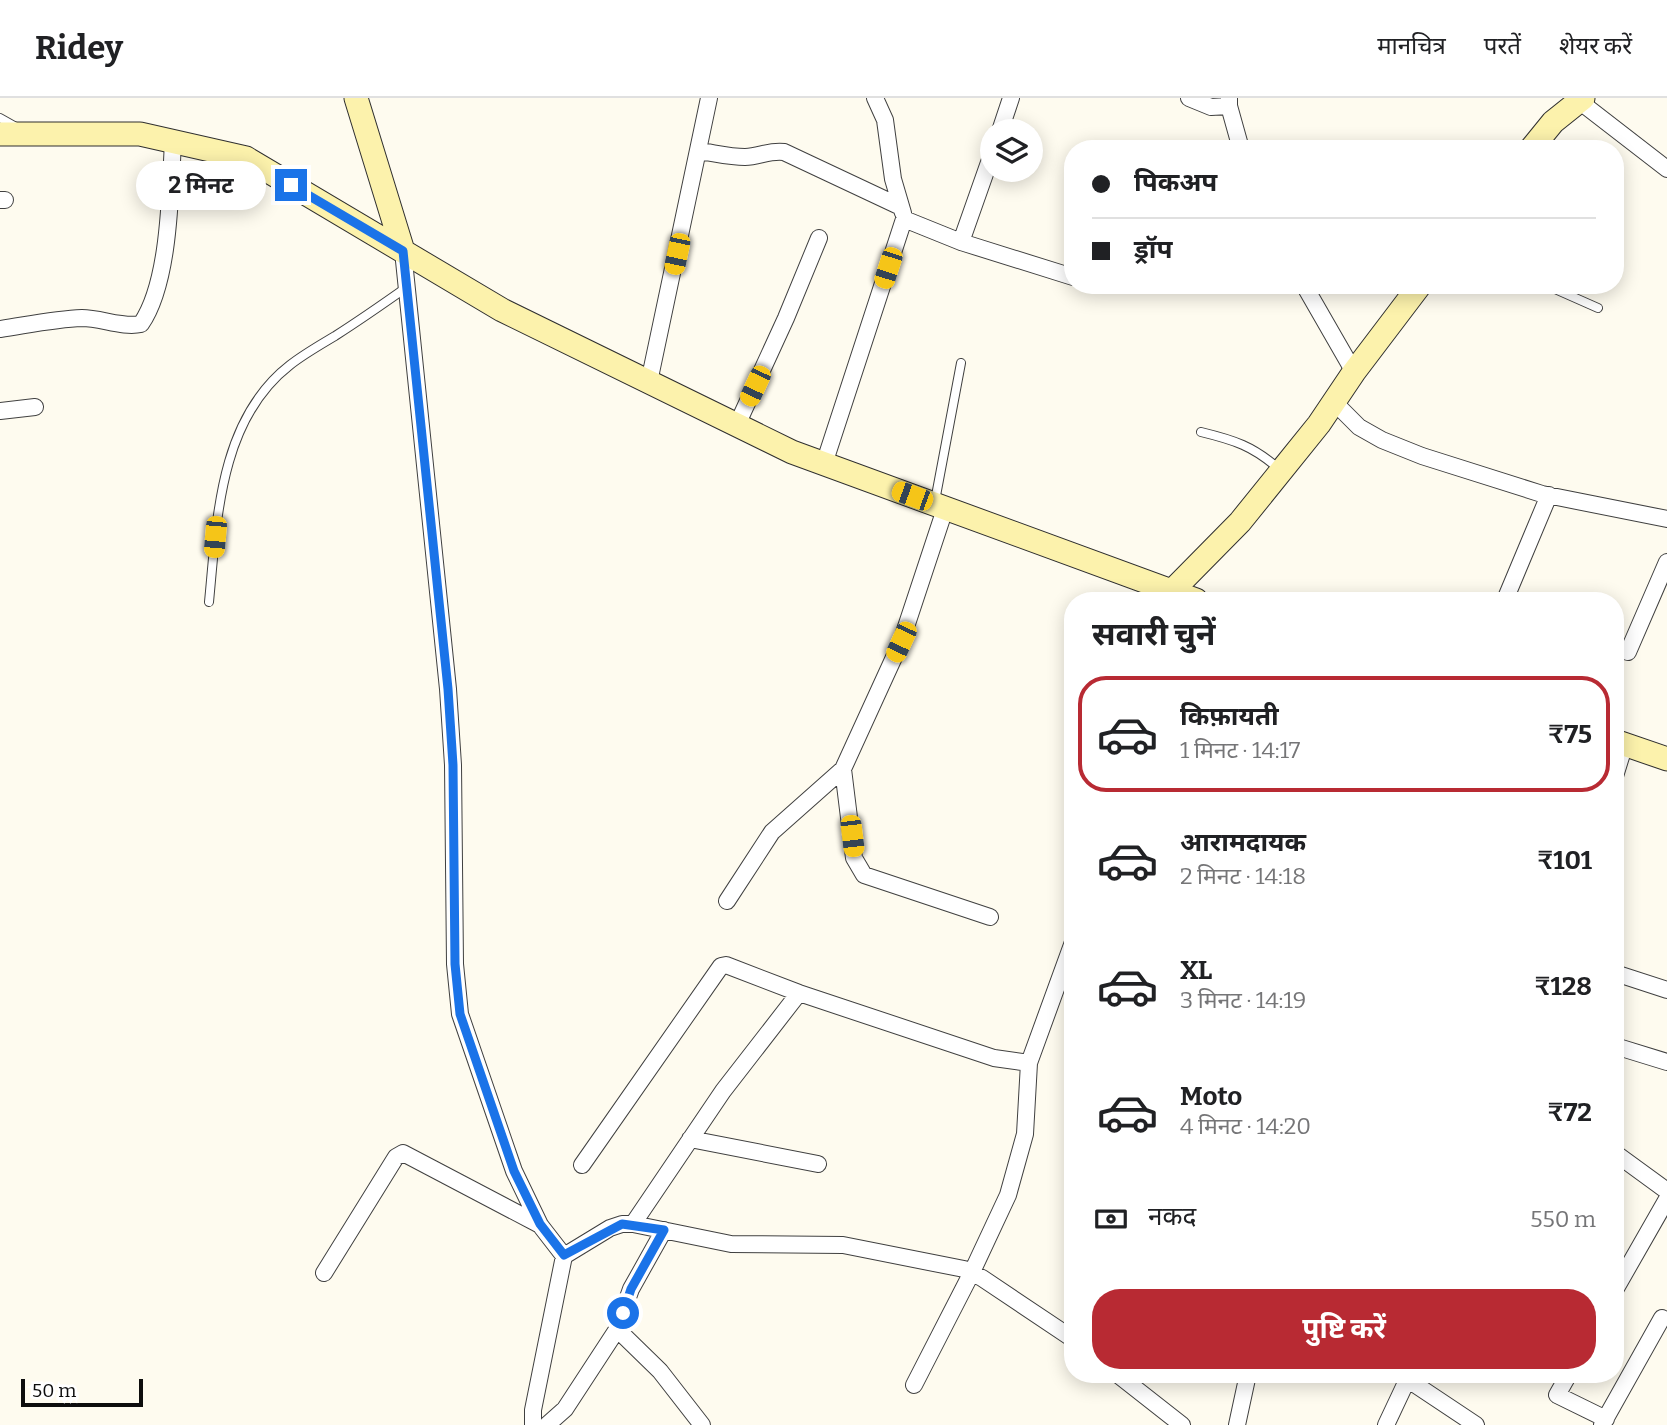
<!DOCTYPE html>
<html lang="hi">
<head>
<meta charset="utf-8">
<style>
  body { margin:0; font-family:Bitter,"Noto Sans Devanagari",serif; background:#f2f2f2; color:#202124; height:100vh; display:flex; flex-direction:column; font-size:26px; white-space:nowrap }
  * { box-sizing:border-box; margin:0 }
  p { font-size:23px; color:#757577 }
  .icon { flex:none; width:38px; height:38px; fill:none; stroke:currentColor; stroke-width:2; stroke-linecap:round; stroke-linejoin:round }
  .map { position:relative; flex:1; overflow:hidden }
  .panel { position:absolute; left:1064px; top:494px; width:560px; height:791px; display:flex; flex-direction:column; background:#fff; border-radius:28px; box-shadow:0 4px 18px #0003 }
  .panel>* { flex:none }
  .banner { position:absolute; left:1064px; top:42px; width:560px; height:154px; border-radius:28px; box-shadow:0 4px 18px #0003; display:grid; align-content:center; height:154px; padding:0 28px; background:#fff }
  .fabs { position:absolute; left:980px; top:21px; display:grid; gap:14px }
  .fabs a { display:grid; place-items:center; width:63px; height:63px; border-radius:50%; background:#fff; box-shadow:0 4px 18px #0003; font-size:35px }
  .scale { position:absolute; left:21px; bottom:18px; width:122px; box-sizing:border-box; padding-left:7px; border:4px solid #0d0d0d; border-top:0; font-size:19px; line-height:24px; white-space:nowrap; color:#0d0d0d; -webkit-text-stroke:5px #fff; paint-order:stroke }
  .end { position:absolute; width:32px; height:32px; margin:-16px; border:9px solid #1a73e8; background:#fff; box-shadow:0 0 0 4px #fff }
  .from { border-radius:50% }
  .bubble { position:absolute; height:49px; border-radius:24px; background:#fff; box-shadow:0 4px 18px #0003; font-size:23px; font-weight:700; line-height:49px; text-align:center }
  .car { position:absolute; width:21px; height:42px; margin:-21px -10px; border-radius:9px; box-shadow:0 0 5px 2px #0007; background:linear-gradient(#f5c518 24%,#345 0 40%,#f5c518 0 76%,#345 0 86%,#f5c518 0) }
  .banner b { display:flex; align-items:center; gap:24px; height:66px; font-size:26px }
  .banner b+b { border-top:2px solid #e0e0e0 }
  .banner i { width:18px; height:18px; background:#202124 }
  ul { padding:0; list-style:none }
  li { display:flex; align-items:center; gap:21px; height:116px; margin:0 14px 10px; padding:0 14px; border:4px solid transparent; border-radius:28px }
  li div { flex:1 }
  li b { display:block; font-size:26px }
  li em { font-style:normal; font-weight:700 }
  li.current { border-color:#b82a33 }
  li>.icon { width:63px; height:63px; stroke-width:1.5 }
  h2 { padding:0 28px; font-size:32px; line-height:84px }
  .pay { display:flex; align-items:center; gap:18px; height:77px; padding:0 28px; font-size:26px }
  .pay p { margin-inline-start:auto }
  .primary-button { display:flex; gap:14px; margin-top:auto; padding:14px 28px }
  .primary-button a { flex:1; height:80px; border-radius:28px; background:#b82a33; color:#fff; font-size:28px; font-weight:700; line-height:80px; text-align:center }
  header { display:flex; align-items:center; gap:42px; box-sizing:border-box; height:98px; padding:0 35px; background:#fff; border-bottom:2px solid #e0e0e0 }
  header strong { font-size:33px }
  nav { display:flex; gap:38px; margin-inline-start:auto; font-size:24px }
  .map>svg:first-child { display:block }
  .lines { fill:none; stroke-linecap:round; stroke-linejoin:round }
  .lane-casing { stroke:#404040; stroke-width:10 }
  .street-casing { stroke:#404040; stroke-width:18 }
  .secondary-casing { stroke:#2f2f2f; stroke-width:25 }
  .lane { stroke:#fff; stroke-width:8 }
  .street { stroke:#fff; stroke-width:16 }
  .secondary { stroke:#fcf2ac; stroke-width:23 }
  .route { stroke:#1a73e8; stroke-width:9 }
</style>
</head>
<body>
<header>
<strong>Ridey</strong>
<nav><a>मानचित्र</a><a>परतें</a><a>शेयर करें</a></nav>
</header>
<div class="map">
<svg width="1667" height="1327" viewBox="0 0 1667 1327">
  <rect width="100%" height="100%" fill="#fefbef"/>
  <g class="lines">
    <defs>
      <path id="lane" d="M 0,20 L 16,29
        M 1546,187 L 1598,210
        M 1201,334 C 1234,342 1253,348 1279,371
        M 935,403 L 961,265
        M 209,504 C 217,422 219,322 290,267 C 304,256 320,247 335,238 C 360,222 383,206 407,189"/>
      <path id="street" d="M 875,0 L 885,22 L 893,81 L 903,115
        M 1189,0 L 1211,9 L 1229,8
        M 1229,0 L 1229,8 L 1241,51
        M 1579,3 L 1667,71
        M 1000,33 L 1011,0
        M 699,53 C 714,55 730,59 745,59 C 759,59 769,52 784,54 L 901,109
        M 0,102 L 5,102
        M 961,144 L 992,56
        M 403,153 L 448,591 L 453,667 L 455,866 L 460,916 L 514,1073 L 540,1127
        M 1304,187 L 1354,274
        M 0,231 C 27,227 55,221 82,220 C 101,220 123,230 141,226 C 170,184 170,94 173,44
        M 649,284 L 709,0
        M 1334,304 L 1359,329 L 1382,342 L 1422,358 L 1542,396 L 1667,421
        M 0,313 L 35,309
        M 737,327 L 786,220 L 819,140
        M 824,366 L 904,121 L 961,144 L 1073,179
        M 1505,502 L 1549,397
        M 1615,550 L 1628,554 L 1667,464
        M 843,671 L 854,760 L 864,777 L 990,819
        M 1615,678 L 1625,646
        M 727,803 L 772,734 L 843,671 L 901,544 L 945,411
        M 1615,875 L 1667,892
        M 1615,948 L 1667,964
        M 690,1041 L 818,1066
        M 1615,1055 L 1667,1093
        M 582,1067 L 721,868 L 726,867 L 799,895 L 994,960 L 1029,965 L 1073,844
        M 633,1126 L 723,993 L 799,895
        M 324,1175 L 396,1059 L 403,1055 L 540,1127 L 564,1158
        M 1615,1192 L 1667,1101
        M 616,1233 L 631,1191 L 664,1132
        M 1117,1276 L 1182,1327
        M 1569,1276 L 1557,1297 L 1606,1321
        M 1407,1281 L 1476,1327
        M 914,1287 L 972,1174 L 1008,1097 L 1025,1036 L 1029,965
        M 533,1327 L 533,1312 L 564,1158 L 610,1130 L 622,1126 L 633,1126 L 731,1146 L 843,1147 L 964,1171 L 982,1180 L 1073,1241
        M 547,1327 L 565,1311 L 616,1233 L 620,1234 L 660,1273 L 702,1327
        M 1237,1327 L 1248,1276
        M 1386,1327 L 1410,1276
        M 1602,1327 L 1662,1220"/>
      <path id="secondary" d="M 356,0 L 403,153
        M 0,36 L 140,36 L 246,60 L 502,212 L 792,354 L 1196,502
        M 1531,51 L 1553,24 L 1583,0
        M 1171,494 L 1240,424 L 1319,326 L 1354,274 L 1420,187
        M 1615,643 L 1667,661"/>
    </defs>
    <use href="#lane" class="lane-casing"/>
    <use href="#street" class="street-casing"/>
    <use href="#secondary" class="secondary-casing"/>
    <use href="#lane" class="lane"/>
    <use href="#street" class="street"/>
    <use href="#secondary" class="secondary"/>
  </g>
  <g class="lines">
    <path class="route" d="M 291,87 L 403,153 L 448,591 L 453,667 L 455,866 L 460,916 L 514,1073 L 540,1126 L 564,1157 L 622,1126 L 664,1132 L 631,1191 L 623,1215"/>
  </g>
</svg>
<div class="fabs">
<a><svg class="icon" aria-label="layers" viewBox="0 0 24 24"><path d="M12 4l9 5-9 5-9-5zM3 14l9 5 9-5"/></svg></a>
</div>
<div class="scale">50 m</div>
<i class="end from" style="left:623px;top:1215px"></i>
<i class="end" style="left:291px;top:87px"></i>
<div class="bubble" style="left:136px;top:63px;width:130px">2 मिनट</div>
<i class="car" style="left:677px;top:156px;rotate:192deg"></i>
<i class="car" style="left:888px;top:170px;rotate:198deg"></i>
<i class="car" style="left:755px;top:288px;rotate:205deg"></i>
<i class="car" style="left:912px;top:398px;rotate:290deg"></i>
<i class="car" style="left:215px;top:439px;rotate:185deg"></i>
<i class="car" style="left:901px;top:544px;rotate:205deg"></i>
<i class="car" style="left:852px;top:738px;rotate:173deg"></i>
<div class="banner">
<b><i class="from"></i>पिकअप</b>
<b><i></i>ड्रॉप</b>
</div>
<section class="panel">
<h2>सवारी चुनें</h2>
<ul>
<li class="current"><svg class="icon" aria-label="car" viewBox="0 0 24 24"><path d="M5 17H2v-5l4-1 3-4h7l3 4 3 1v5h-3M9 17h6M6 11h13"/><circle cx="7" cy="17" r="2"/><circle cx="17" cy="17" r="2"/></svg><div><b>किफ़ायती</b><p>1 मिनट · 14:17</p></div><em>₹75</em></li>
<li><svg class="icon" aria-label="car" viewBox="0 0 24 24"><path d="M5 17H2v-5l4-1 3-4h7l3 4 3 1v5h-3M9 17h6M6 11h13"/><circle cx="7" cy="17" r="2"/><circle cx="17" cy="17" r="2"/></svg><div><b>आरामदायक</b><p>2 मिनट · 14:18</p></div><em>₹101</em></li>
<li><svg class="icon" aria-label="car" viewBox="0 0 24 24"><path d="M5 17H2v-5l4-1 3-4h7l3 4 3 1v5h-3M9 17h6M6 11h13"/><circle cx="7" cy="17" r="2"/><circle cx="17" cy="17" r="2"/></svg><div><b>XL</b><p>3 मिनट · 14:19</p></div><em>₹128</em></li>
<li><svg class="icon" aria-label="car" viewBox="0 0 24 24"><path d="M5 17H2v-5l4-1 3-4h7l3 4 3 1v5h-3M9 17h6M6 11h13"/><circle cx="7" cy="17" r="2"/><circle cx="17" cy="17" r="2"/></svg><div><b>Moto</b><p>4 मिनट · 14:20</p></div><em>₹72</em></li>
</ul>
<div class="pay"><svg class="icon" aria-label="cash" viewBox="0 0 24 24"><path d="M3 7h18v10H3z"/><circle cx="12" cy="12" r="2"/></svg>नकद<p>550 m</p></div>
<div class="primary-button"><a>पुष्टि करें</a></div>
</section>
</div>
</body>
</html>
